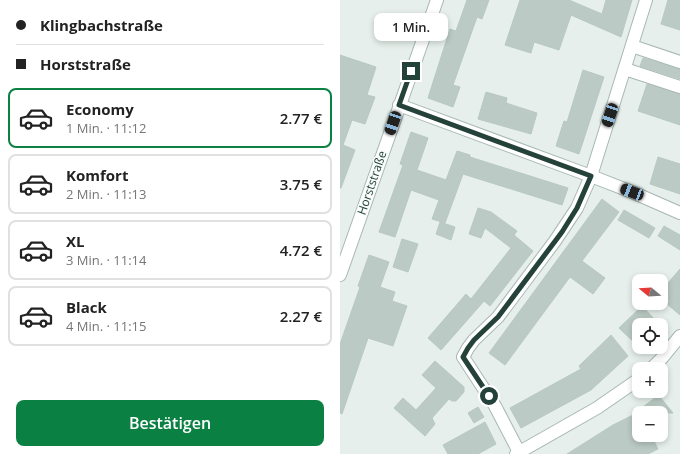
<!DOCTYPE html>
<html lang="de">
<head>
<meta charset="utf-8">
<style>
  body { margin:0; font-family:"Open Sans",sans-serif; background:#f2f2f2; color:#222; height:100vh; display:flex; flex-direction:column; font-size:15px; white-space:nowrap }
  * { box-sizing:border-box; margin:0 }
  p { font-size:13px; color:#767676 }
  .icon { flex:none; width:22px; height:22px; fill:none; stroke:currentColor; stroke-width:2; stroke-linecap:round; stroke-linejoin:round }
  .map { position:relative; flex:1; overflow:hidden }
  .drawer { display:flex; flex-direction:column; background:#fff; width:340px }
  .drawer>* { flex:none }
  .hud { display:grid; align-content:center; height:88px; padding:0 16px; background:#fff }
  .needle { width:26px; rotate:288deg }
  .buttons { position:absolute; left:292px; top:274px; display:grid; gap:8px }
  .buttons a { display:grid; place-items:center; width:36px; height:36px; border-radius:8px; background:#fff; box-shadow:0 2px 6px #0003; font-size:20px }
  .end { position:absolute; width:18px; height:18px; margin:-9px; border:5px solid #24423a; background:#fff; box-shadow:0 0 0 2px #fff }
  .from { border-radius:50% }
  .bubble { position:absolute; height:28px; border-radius:8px; background:#fff; box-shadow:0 2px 6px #0003; font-size:13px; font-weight:600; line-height:28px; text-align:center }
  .car { position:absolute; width:12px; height:24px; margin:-12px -6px; border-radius:5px; box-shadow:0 0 3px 1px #0007; background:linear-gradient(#222 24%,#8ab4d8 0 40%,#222 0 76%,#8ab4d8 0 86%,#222 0) }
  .hud b { display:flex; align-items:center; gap:14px; height:38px; font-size:15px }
  .hud b+b { border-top:1px solid #e0e0e0 }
  .hud i { width:10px; height:10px; background:#222 }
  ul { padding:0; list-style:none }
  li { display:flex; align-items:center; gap:12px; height:60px; margin:0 8px 6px; padding:0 8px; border:2px solid #e0e0e0; border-radius:8px }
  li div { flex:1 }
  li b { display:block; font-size:15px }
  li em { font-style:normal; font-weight:600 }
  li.selected { border-color:#0b8043 }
  li>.icon { width:36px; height:36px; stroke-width:1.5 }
  .button { display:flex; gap:8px; margin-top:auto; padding:8px 16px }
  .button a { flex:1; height:46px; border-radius:8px; background:#0b8043; color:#fff; font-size:16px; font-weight:600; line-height:46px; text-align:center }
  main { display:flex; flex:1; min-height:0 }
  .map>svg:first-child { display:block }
  .building { fill:#bbcac4; stroke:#b8c9c2 }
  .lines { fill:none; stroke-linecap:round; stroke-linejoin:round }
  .minor-casing { stroke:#a8b8b2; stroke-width:14 }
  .minor { stroke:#fff; stroke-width:12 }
  .route { stroke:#24423a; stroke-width:5 }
  .labels { text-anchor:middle; stroke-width:3; stroke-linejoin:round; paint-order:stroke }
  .street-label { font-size:12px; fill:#24423a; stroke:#f7fbf9 }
</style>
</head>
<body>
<main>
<section class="drawer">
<div class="hud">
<b><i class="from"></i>Klingbachstraße</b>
<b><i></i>Horststraße</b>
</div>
<ul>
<li class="selected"><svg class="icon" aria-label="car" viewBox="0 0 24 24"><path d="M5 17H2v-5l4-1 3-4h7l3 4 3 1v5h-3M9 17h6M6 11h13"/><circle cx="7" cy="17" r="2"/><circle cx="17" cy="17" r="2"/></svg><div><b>Economy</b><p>1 Min. · 11:12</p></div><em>2.77 €</em></li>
<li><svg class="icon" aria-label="car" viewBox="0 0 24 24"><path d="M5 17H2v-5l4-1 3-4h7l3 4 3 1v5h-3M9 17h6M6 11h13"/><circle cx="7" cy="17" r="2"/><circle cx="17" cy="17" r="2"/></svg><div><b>Komfort</b><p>2 Min. · 11:13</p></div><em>3.75 €</em></li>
<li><svg class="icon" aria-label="car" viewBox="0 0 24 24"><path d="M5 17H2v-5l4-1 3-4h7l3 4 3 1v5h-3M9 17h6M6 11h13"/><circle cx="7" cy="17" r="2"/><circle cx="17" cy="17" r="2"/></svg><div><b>XL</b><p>3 Min. · 11:14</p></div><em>4.72 €</em></li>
<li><svg class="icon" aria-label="car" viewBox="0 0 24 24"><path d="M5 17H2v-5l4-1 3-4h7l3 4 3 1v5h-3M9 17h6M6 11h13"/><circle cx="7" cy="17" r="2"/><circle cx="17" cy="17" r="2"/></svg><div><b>Black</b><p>4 Min. · 11:15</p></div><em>2.27 €</em></li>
</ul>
<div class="button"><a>Bestätigen</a></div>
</section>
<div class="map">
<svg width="340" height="454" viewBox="0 0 340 454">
  <rect width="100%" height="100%" fill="#e6efeb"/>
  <path class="building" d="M 127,0 L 149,0 L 142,19 L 137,17 L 113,85 L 120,87 L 113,107 L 88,98 L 110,29 L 116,31 Z
    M 180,0 L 229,0 L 262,14 L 266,0 L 292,0 L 281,37 L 231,15 L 219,50 L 194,42 L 191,53 L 165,45 Z
    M 328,0 L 340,0 L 340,30 L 321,24 Z
    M 0,55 L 36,67 L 27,95 L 35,97 L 25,124 L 12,120 L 3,145 L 15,150 L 1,188 L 0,188 Z
    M 303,58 L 340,69 L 340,79 L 300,66 Z
    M 243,70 L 264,77 L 239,154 L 216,146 L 224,121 L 227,122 Z
    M 307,84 L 340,94 L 340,125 L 298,111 Z
    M 146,92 L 167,98 L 166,103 L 197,113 L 191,134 L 138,119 Z
    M 71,132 L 88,138 L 77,170 L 106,180 L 117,151 L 130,155 L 130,157 L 228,188 L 222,205 L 123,174 L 105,223 L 92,219 L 99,200 L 71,190 L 55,237 L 39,232 L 63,165 L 60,164 Z
    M 318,157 L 340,164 L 340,194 L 310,184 Z
    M 262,199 L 279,212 L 242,261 L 265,278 L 253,294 L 230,277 L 165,365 L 149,353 Z
    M 138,208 L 151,212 L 177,231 L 174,235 L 193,251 L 150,306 L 144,301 L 101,350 L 88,338 L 126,294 L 131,299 L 171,248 L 145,228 L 141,238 L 129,234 Z
    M 284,210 L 315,228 L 309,238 L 278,220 Z
    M 100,222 L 115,227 L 111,240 L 96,234 Z
    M 324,226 L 340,235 L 340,250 L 318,236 Z
    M 62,239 L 78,244 L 68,272 L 53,267 Z
    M 29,255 L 49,262 L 40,287 L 55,292 L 52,301 L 67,306 L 53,346 L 28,338 L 2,414 L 0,413 L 0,344 L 20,287 L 18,286 Z
    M 340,269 L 340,315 L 321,299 L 321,291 Z
    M 302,306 L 320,325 L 299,325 L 299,347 L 279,328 Z
    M 271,335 L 288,356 L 251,390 L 181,428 L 170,408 L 241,369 L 239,366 Z
    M 95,361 L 124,387 L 124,392 L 116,401 L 112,401 L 109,399 L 92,418 L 95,424 L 85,436 L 54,408 L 63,398 L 76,410 L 96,388 L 82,375 Z
    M 316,397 L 320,397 L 333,413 L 299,413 L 299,435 L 311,435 L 318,449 L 308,454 L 227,454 L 273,425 L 297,413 L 295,413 Z
    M 138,407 L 144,417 L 134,423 L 128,413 Z
    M 145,422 L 156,444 L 138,454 L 108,454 L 103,445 Z"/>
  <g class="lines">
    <defs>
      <path id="minor" d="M 292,46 L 340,62
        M 285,69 L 340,87
        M 59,105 L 251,176 L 292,192 L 340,213
        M 0,275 L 97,0
        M 311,369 L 322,358 L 340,336
        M 179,452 L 155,406 L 123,357 L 128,348 L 134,340 L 158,317 L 215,241 L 237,208 L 251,176 L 306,0
        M 176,454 L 257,408 L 299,379"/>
    </defs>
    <use href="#minor" class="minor-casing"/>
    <use href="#minor" class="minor"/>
  </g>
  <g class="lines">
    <path class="route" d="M 71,71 L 59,105 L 251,176 L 237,208 L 222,232 L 158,317 L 134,340 L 128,348 L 123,357 L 149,396"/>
  </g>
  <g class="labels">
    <g class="street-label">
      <text transform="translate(32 183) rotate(-71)" y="4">Horststraße</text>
    </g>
  </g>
</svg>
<div class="buttons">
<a><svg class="needle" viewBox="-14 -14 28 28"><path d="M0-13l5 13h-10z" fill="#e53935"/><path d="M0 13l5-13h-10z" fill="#767676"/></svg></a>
<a><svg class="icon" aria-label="locate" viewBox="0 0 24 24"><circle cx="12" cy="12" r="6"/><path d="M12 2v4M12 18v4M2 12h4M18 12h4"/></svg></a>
<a>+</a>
<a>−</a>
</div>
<i class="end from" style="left:149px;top:396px"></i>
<i class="end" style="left:71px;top:71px"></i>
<div class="bubble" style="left:34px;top:13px;width:74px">1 Min.</div>
<i class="car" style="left:270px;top:115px;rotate:198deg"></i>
<i class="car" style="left:53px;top:123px;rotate:199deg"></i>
<i class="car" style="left:292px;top:192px;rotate:291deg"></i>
</div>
</main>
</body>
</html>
